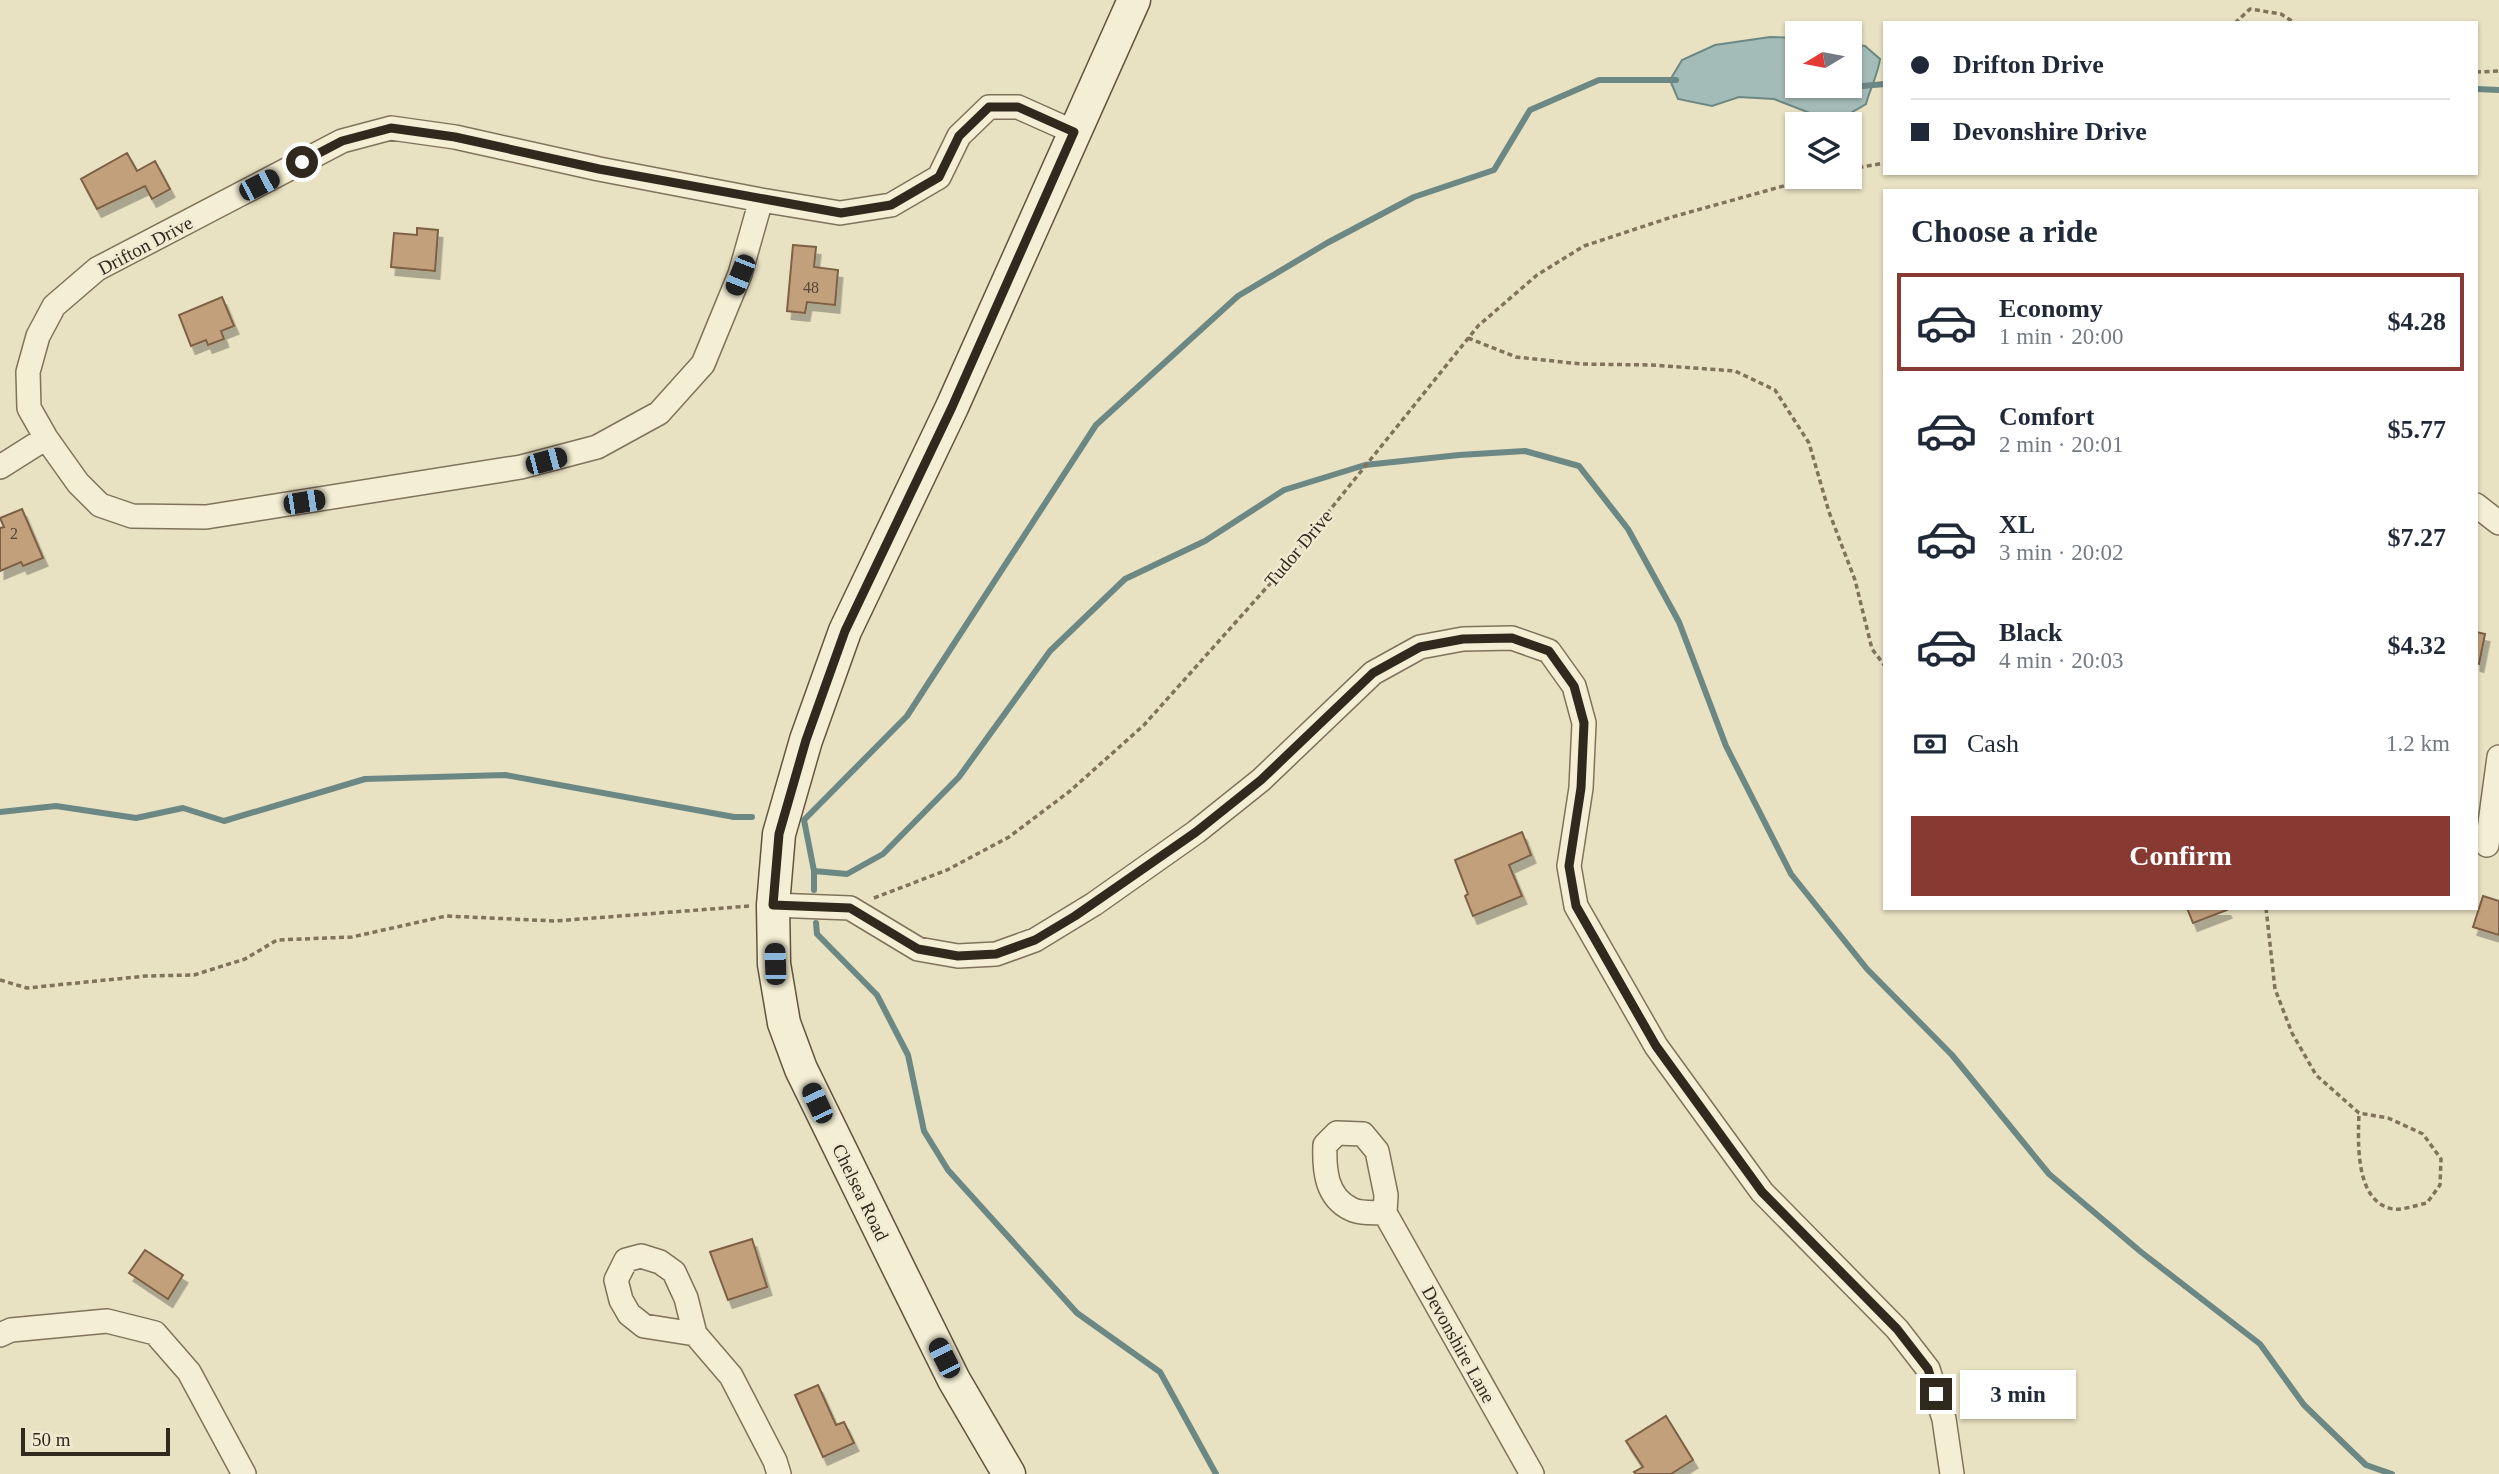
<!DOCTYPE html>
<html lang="en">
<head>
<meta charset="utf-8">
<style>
  body { margin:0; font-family:"Times New Roman",serif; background:#f6f6f7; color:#1f2937; height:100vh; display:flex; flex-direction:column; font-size:26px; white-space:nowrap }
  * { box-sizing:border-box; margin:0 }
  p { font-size:23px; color:#747a83 }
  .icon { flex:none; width:38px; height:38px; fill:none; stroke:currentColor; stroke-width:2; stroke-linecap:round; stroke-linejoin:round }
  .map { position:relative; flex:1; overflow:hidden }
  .drawer { position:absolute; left:1883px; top:189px; width:595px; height:721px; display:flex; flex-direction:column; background:#fff; border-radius:0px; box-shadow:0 2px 5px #0004 }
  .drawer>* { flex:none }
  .banner { position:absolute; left:1883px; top:21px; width:595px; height:154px; border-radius:0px; box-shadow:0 2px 5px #0004; display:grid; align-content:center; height:154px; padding:0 28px; background:#fff }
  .needle { width:46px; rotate:260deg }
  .controls { position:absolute; left:1785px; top:21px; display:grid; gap:14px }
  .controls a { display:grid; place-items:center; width:77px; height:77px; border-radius:0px; background:#fff; box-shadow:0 2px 5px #0004; font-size:35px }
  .scale { position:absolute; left:21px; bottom:18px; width:149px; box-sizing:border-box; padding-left:7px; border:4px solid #32291e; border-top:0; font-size:19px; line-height:24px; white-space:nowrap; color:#32291e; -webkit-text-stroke:5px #f1ead1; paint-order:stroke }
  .end { position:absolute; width:32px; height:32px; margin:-16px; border:9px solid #32291e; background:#fff; box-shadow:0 0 0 4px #fff }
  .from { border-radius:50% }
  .bubble { position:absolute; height:49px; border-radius:0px; background:#fff; box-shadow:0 2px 5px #0004; font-size:23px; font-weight:700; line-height:49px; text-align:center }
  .car { position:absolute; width:21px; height:42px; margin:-21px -10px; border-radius:9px; box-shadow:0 0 5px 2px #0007; background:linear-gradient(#222 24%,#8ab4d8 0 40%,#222 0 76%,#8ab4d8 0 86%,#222 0) }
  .banner b { display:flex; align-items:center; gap:24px; height:66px; font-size:26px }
  .banner b+b { border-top:2px solid #e0e1e3 }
  .banner i { width:18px; height:18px; background:#1f2937 }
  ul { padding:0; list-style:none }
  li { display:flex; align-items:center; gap:21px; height:98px; margin:0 14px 10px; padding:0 14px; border:4px solid transparent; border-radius:0px }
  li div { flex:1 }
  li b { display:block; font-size:26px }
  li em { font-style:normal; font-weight:700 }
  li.active { border-color:#883a32 }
  li>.icon { width:63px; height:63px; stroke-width:1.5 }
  h2 { padding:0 28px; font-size:32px; line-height:84px }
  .pay { display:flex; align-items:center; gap:18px; height:77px; padding:0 28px; font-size:26px }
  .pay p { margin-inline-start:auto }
  .action { display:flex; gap:14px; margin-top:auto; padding:14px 28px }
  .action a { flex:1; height:80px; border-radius:0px; background:#883a32; color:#fff; font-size:28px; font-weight:700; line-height:80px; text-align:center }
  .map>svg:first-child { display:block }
  .water { fill:#a4bcb7; stroke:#6c8884; stroke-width:2 }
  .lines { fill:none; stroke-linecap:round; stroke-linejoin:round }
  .stream { stroke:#6c8884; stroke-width:6 }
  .building { fill:#c2a07c; stroke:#7d6044; stroke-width:2; filter:url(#shadow) }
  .street-casing { stroke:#80725b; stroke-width:26 }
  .secondary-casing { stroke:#62543f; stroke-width:35 }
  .path { stroke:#80725b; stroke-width:3.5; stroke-dasharray:5 3.5; stroke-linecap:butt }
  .street { stroke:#f4eed4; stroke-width:23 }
  .secondary { stroke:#f4eed4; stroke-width:32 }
  .route { stroke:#32291e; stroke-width:9 }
  .labels { text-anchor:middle; stroke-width:5; stroke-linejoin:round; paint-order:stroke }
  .number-label { font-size:16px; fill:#564736 }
  .street-label { font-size:19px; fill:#32291e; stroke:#f1ead1 }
</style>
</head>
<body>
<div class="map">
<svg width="2499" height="1474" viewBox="0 0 2499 1474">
  <defs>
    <filter id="shadow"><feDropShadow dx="4.5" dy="8" stdDeviation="0" flood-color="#0004"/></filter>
  </defs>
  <rect width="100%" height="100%" fill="#e8e1c2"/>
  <path class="water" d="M 1770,37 L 1797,38 L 1797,86 L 1850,86 L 1850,44 L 1865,46 L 1880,59 C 1878,75 1870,88 1866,104 L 1847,115 L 1815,115 L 1774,99 L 1739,97 L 1712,106 L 1678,99 L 1670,80 L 1682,60 L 1715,45 Z"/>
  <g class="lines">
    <path class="stream" d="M 1676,80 L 1599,80 L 1530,110 L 1494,170 L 1414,197 L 1327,243 L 1238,296 L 1096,425 L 907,716 L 804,820 L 814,871 L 847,874 L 883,854 L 959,777 L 1050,651 L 1125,579 L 1205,541 L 1284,490 L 1365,465 L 1459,455 L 1525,451 L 1579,466 L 1628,529 L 1679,622 L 1726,746 L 1791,874 L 1867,969 L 1952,1055 L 2049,1174 L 2141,1252 L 2260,1344 L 2304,1405 L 2366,1465 L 2392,1474
      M 1862,86 L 1885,84
      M 2476,89 L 2499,90
      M 0,812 L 56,806 L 136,818 L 183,808 L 224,821 L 365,779 L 505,775 L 734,817 L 752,817
      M 814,871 L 814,890
      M 816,923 L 817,934 L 877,995 L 908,1055 L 924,1131 L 948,1170 L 1077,1313 L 1160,1372 L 1216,1474"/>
  </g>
  <path class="building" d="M 127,153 L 137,171 L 155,161 L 170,189 L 152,199 L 145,186 L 97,209 L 81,179 Z
    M 417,228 L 438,230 L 435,271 L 391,267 L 394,233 L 417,235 Z
    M 793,245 L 816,247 L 814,267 L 838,270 L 835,305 L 807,302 L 805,313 L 787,311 Z
    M 222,297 L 234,326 L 221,331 L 224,339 L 208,345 L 206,340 L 191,346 L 179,315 Z
    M 22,509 L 43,558 L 23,566 L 21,562 L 0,571 L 0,528 L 4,527 L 0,518 Z
    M 2476,632 L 2485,634 L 2479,664 L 2476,663 Z
    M 1522,832 L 1531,855 L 1509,865 L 1522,896 L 1473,916 L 1465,896 L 1468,894 L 1455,860 Z
    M 2483,896 L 2499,901 L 2499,935 L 2473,927 Z
    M 2187,908 L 2226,908 L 2227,910 L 2193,923 Z
    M 752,1239 L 767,1287 L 728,1300 L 710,1252 Z
    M 145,1250 L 183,1275 L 168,1299 L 129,1273 Z
    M 818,1385 L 836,1425 L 844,1422 L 854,1443 L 823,1457 L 795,1395 Z
    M 1666,1416 L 1693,1460 L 1671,1474 L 1636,1474 L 1634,1472 L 1643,1467 L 1626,1441 Z"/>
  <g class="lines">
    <defs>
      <path id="street" d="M 761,200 L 740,274 L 703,364 L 659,413 L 597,447 L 521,467 L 206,517 L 132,516 L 100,505 L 78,483 L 46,438 L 29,408 L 28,372 L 38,336 L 54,306 L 97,269 L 342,141 L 391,128 L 455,137 L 599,169 L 761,200 L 840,213 L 891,205 L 939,177 L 959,136 L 989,107 L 1018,107 L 1074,132
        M 0,467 L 46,438
        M 2476,505 L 2499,523
        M 2487,845 L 2499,757
        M 773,905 L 850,908 L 918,949 L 958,956 L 996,954 L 1035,940 L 1094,904 L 1196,832 L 1261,780 L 1373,673 L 1420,647 L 1463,639 L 1512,638 L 1549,651 L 1574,686 L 1584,723 L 1581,788 L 1569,866 L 1576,906 L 1656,1046 L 1762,1192 L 1897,1329 L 1928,1369 L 1944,1419 L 1952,1474
        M 1385,1213 C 1375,1212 1360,1214 1351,1209 C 1326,1197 1324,1170 1325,1145 L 1337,1133 L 1363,1134 L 1377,1151 L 1386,1195 L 1385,1213 L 1532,1474
        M 695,1334 L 644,1326 L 629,1314 L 621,1300 L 616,1280 L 626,1260 L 641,1256 L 660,1262 L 674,1272 L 686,1298 L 695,1334 L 731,1376 L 775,1461 L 779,1474
        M 0,1335 L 11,1330 L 107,1321 L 155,1333 L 189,1372 L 244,1474"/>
      <path id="secondary" d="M 1009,1474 L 954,1380 L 900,1271 L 801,1069 L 784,1023 L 774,964 L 773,905 L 779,834 L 806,740 L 845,631 L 952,407 L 1134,0"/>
    </defs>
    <use href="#street" class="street-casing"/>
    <use href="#secondary" class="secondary-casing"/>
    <path class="path" d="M 2235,23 L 2250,9 L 2281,14 L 2295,23
      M 2476,72 L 2499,71
      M 1850,169 L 1885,163
      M 1468,338 L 1516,357 L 1581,364 L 1652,365 L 1735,371 L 1775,390 L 1809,443 L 1829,512 L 1855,580 L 1872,649 L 1885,666
      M 874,898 L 947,870 L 1009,837 L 1070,791 L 1144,725 L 1276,577 L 1478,326 L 1537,275 L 1584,246 L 1672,217 L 1816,177
      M 2266,908 L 2275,989 L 2292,1033 L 2316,1075 L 2359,1113 L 2388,1118 L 2423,1134 L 2441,1159 L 2440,1185 L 2427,1203 C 2416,1205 2399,1212 2389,1208 C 2355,1198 2358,1141 2359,1113
      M 0,980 L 27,988 L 146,976 L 194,975 L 245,959 L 277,940 L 352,937 L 446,916 L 555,921 L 750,906"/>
    <use href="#street" class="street"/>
    <use href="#secondary" class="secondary"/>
  </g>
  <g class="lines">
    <path class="route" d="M 302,162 L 342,141 L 391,128 L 455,137 L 599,169 L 841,213 L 891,205 L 939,177 L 959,136 L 989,107 L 1018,107 L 1074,132 L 952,407 L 845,631 L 806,740 L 779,834 L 773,905 L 850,908 L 918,949 L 958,956 L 996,954 L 1035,940 L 1075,916 L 1196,832 L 1261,780 L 1373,673 L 1420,647 L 1463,639 L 1512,638 L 1549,651 L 1574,686 L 1584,723 L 1581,788 L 1569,866 L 1576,906 L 1656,1046 L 1762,1192 L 1897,1329 L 1928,1369 L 1936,1394"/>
  </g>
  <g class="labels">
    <g class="number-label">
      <text x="811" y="293">48</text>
      <text x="14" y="539">2</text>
    </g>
    <g class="street-label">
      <text transform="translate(145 245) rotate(-28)" y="7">Drifton Drive</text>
      <text transform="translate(1298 548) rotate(-50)" y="7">Tudor Drive</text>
      <text transform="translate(861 1192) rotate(64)" y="7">Chelsea Road</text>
      <text transform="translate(1459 1344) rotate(61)" y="7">Devonshire Lane</text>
    </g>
  </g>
</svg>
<div class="controls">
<a><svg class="needle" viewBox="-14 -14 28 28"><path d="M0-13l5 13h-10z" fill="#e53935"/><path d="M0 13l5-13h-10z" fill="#747a83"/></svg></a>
<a><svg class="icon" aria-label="layers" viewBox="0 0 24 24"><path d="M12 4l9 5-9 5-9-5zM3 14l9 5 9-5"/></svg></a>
</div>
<div class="scale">50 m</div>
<i class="end from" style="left:302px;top:162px"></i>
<i class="end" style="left:1936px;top:1394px"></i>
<div class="bubble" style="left:1960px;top:1370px;width:116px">3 min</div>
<i class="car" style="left:259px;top:185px;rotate:63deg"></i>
<i class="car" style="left:740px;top:275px;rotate:202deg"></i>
<i class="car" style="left:546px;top:461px;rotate:75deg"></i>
<i class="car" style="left:304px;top:502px;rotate:81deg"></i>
<i class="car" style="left:775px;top:964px;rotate:358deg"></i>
<i class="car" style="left:817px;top:1103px;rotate:335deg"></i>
<i class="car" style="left:944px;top:1358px;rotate:333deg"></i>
<div class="banner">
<b><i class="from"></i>Drifton Drive</b>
<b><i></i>Devonshire Drive</b>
</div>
<section class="drawer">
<h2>Choose a ride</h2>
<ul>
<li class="active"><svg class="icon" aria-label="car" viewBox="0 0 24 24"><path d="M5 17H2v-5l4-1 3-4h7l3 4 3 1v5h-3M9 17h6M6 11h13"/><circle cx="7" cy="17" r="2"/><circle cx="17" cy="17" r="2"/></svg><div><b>Economy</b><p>1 min · 20:00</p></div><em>$4.28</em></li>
<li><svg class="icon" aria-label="car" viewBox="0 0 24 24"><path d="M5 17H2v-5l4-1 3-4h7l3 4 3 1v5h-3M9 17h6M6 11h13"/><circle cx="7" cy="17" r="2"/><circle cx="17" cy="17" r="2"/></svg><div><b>Comfort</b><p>2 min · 20:01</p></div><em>$5.77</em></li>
<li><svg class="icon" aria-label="car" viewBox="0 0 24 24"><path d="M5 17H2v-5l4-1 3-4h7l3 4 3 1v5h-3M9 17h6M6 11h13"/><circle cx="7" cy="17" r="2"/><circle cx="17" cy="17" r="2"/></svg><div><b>XL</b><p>3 min · 20:02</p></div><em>$7.27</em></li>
<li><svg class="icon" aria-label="car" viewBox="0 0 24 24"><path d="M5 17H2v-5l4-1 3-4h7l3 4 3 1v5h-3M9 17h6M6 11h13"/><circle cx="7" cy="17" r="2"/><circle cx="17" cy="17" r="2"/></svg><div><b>Black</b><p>4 min · 20:03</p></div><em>$4.32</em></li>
</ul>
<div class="pay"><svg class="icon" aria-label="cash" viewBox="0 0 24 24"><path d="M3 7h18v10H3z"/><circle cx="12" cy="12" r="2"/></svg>Cash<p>1.2 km</p></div>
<div class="action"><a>Confirm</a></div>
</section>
</div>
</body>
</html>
